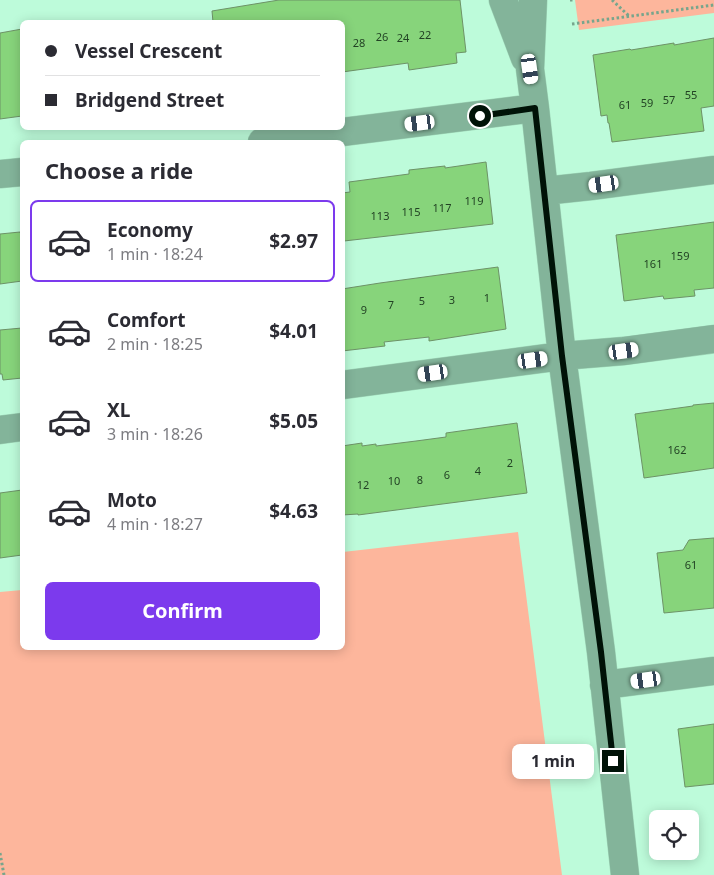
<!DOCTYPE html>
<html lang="en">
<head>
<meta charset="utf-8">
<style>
  body { margin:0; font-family:"Noto Sans",sans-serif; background:#f2f2f3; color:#2b2b33; height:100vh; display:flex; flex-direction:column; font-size:19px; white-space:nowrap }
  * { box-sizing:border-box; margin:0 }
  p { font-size:16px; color:#7c7c81 }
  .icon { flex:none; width:28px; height:28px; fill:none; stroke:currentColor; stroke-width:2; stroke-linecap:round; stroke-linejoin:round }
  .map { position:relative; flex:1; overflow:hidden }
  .panel { position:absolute; left:20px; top:140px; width:325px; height:510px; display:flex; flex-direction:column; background:#fff; border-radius:8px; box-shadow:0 2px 12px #0003 }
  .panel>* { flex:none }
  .top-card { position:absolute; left:20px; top:20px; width:325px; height:110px; border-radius:8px; box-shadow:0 2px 12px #0003; display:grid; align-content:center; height:110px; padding:0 25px; background:#fff }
  .buttons { position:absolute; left:649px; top:810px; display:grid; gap:10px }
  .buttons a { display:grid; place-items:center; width:50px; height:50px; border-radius:8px; background:#fff; box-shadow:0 2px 12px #0003; font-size:25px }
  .end { position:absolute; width:22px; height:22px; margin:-11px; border:6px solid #001207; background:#fff; box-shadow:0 0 0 2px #fff }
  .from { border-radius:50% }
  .bubble { position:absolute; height:35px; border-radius:8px; background:#fff; box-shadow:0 2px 12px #0003; font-size:16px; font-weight:700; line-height:35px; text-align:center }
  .car { position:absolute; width:15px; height:30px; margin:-15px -8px; border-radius:6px; box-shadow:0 0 4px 1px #0007; background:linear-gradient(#fff 24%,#345 0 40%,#fff 0 76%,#345 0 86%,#fff 0) }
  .top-card b { display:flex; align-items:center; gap:18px; height:48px; font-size:19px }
  .top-card b+b { border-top:1px solid #e1e1e2 }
  .top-card i { width:12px; height:12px; background:#2b2b33 }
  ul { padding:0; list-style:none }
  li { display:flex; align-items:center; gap:15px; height:82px; margin:0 10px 8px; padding:0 15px; border:2px solid transparent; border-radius:8px }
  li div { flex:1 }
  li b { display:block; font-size:19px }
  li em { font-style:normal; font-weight:700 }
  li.selected { border-color:#7c3aed }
  li>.icon { width:45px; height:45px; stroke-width:1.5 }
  h2 { padding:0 25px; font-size:22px; line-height:60px }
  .primary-button { display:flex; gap:10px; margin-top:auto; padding:10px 25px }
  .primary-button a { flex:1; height:58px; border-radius:8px; background:#7c3aed; color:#fff; font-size:20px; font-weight:700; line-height:58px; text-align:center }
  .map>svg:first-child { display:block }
  .green { fill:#fdb69c }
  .building { fill:#87d47b; stroke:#6d9267 }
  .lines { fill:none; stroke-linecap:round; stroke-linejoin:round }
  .street-casing { stroke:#9fd6b8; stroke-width:29 }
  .path { stroke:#77a58c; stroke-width:3; stroke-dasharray:2.5 2.5; stroke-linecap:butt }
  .street { stroke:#83b49a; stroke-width:28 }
  .route { stroke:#001207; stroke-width:6 }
  .labels { text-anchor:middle; stroke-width:5; stroke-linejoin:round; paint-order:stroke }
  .number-label { font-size:11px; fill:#224224 }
</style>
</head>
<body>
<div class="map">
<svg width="714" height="875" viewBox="0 0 714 875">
  <rect width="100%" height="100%" fill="#bdfbda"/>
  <path class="green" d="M 575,0 L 714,0 L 714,13 L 579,30 Z
    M 518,532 L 562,875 L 0,875 L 0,592 L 22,590 L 22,648 L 342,648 L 343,552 Z"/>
  <path class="building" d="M 279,0 L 460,0 L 466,52 L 456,53 L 457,63 L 409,70 L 408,63 L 342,72 L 342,22 L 213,22 L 212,11 Z
    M 22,29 L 22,116 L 0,119 L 0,33 Z
    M 714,38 L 714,106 L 701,108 L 704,131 L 612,142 L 609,123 L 608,123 L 607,115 L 601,116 L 593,55 L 630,49 L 631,50 L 674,43 L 674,45 Z
    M 486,162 L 493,224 L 344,241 L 342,226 L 342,193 L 350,192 L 349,182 L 409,174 L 409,170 L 445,166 L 445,168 Z
    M 714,222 L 714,288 L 694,290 L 695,296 L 664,299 L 663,296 L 624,301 L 616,235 Z
    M 20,232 L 20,233 L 22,233 L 22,281 L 0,284 L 0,234 Z
    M 498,267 L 506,329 L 429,341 L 429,337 L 384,342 L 385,346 L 342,351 L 342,289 L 380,283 Z
    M 22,328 L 22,378 L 3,380 L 2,374 L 0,374 L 0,330 Z
    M 714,403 L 714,468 L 644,478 L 635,414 L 693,406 L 693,405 Z
    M 517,423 L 527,493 L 358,515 L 358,514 L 342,515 L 342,446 L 362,443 L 362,446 L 376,444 L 376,446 L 416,441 L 446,437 L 446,433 Z
    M 22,490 L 22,555 L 0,558 L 0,493 Z
    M 714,538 L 714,608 L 664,613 L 657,553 L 683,550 L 689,540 Z
    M 714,724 L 714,784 L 685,787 L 678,729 Z"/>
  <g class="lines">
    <defs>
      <path id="street" d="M 503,0 L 525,58
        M 533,0 L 530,69 L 535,108 L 562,356 L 601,652 L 625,875
        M 262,142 L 535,108
        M 0,174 L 22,172
        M 544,191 L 591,186 L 714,170
        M 342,385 L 562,356 L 624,351 L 714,339
        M 0,430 L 22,427
        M 604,685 L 714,671"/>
    </defs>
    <use href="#street" class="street-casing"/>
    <path class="path" d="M 570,0 L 573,0
      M 612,0 L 629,16
      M 572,24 L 714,5
      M 0,853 L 4,875"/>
    <use href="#street" class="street"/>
  </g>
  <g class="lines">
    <path class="route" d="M 480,116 L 535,108 L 562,356 L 601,652 L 613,761"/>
  </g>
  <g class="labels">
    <g class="number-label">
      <text x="425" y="39">22</text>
      <text x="382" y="41">26</text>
      <text x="403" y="42">24</text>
      <text x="359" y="47">28</text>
      <text x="691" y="99">55</text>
      <text x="669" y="104">57</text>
      <text x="647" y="107">59</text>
      <text x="625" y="109">61</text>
      <text x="474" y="205">119</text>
      <text x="442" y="212">117</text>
      <text x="411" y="216">115</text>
      <text x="380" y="220">113</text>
      <text x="680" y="260">159</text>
      <text x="653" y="268">161</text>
      <text x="487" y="302">1</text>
      <text x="452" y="304">3</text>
      <text x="422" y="305">5</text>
      <text x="391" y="309">7</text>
      <text x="364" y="314">9</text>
      <text x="677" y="454">162</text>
      <text x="510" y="467">2</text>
      <text x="478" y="475">4</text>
      <text x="447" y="479">6</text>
      <text x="420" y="484">8</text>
      <text x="394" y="485">10</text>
      <text x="363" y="489">12</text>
      <text x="691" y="569">61</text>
    </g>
  </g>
</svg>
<div class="buttons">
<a><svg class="icon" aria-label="locate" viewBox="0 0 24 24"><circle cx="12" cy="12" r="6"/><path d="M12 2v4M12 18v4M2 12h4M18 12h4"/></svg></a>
</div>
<i class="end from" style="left:480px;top:116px"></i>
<i class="end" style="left:613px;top:761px"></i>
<div class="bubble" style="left:512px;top:744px;width:82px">1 min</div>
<i class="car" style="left:530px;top:69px;rotate:172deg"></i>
<i class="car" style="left:420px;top:123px;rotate:263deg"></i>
<i class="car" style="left:604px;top:184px;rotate:262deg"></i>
<i class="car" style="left:624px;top:351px;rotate:82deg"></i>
<i class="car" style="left:533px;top:360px;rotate:82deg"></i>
<i class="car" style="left:433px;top:373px;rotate:262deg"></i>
<i class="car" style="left:646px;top:680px;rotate:262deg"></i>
<div class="top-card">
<b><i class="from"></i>Vessel Crescent</b>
<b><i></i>Bridgend Street</b>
</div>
<section class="panel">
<h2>Choose a ride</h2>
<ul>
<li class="selected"><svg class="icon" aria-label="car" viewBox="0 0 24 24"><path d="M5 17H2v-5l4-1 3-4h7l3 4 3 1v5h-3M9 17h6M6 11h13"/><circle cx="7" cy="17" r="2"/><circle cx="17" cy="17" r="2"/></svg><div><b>Economy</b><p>1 min · 18:24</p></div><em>$2.97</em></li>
<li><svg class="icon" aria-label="car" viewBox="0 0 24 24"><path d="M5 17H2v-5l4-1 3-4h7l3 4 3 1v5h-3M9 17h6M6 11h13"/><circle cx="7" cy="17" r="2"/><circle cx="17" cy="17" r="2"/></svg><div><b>Comfort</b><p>2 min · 18:25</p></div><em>$4.01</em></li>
<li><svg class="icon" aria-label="car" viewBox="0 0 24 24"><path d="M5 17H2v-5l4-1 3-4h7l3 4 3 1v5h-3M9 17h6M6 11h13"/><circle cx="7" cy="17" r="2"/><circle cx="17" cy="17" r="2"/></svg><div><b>XL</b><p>3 min · 18:26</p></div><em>$5.05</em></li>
<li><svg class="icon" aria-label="car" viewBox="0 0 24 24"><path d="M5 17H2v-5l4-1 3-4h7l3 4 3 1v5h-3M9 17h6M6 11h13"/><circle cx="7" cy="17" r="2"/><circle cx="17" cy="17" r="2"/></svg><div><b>Moto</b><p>4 min · 18:27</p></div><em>$4.63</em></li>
</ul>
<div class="primary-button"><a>Confirm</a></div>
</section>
</div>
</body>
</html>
